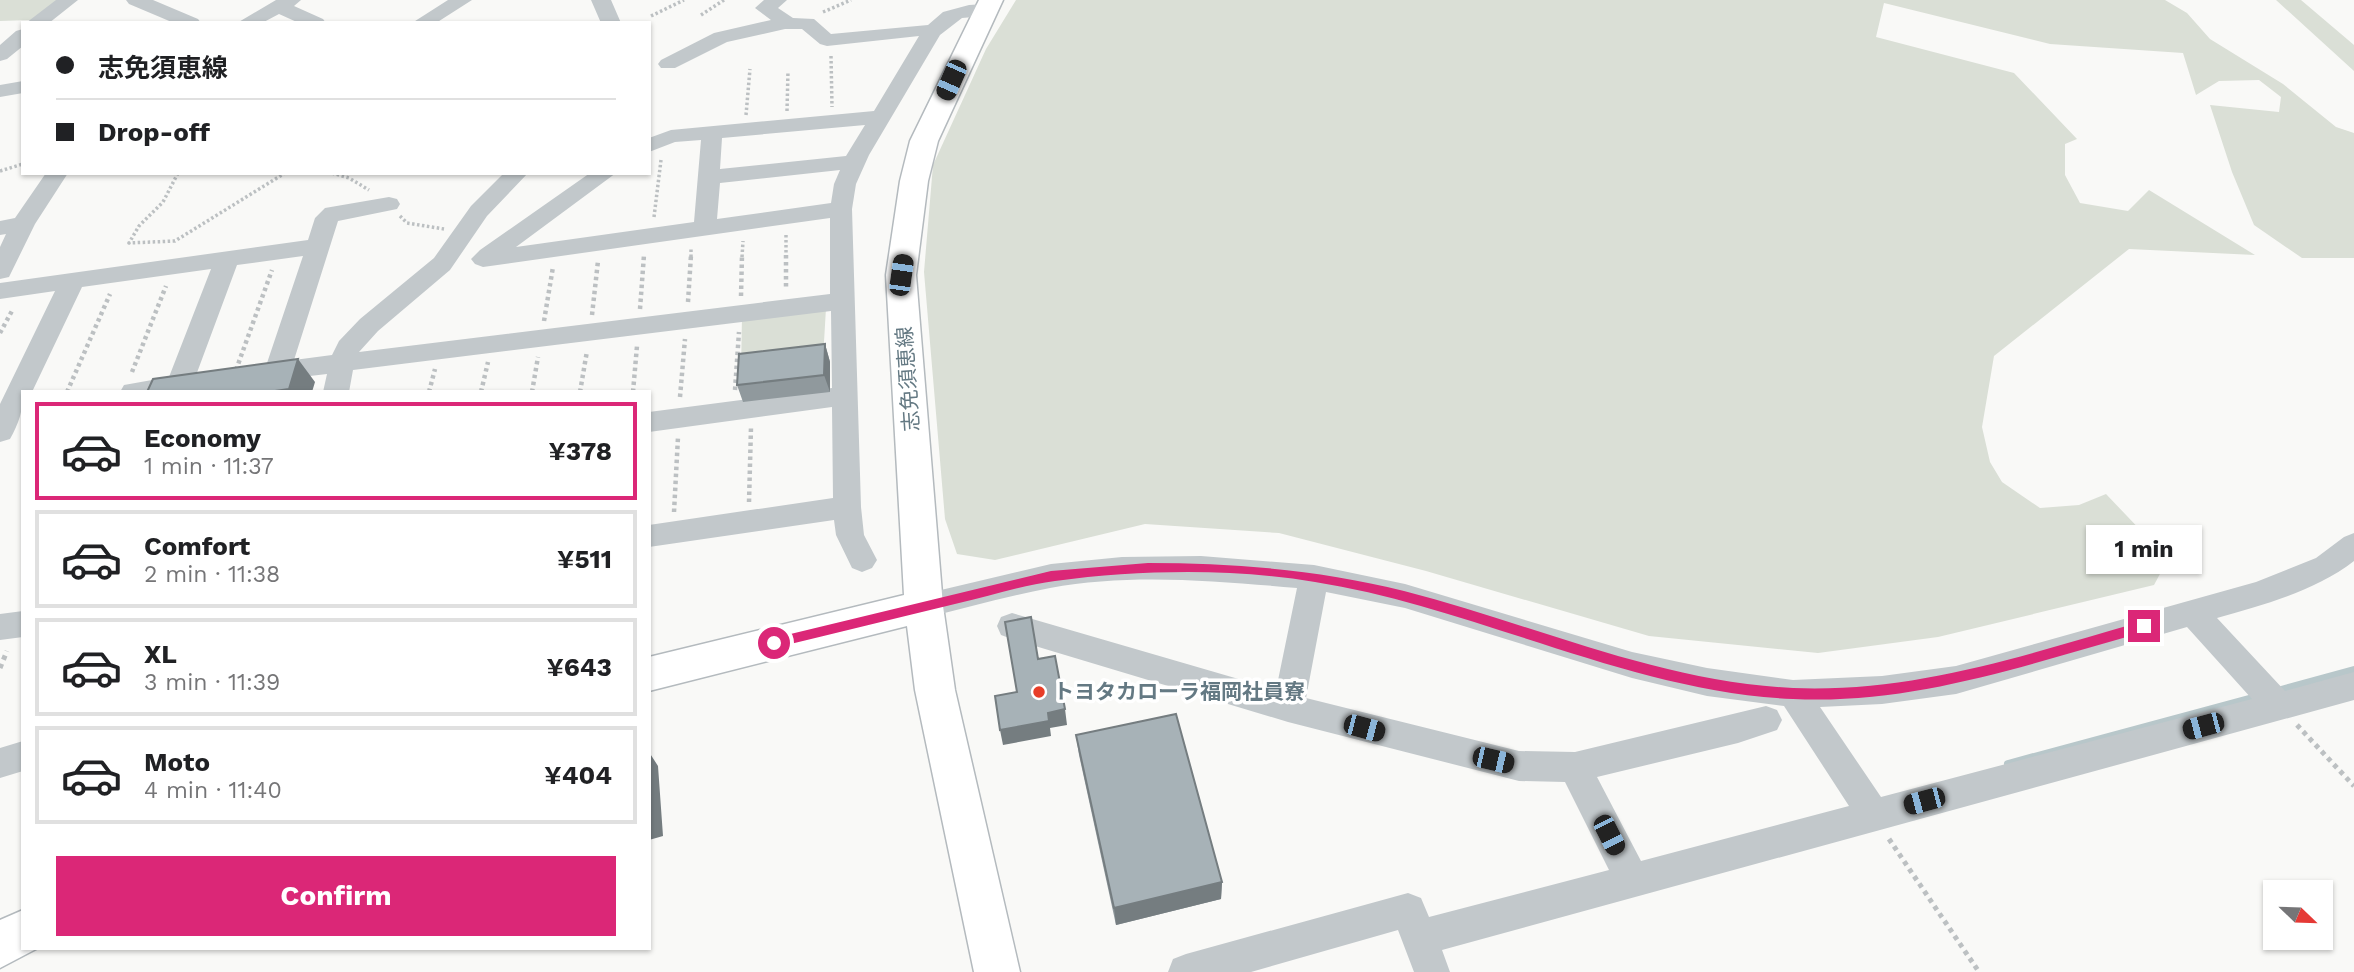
<!DOCTYPE html>
<html lang="en">
<head>
<meta charset="utf-8">
<style>
  body { margin:0; font-family:"Work Sans","Noto Sans JP",sans-serif; background:#f2f2f2; color:#202124; height:100vh; display:flex; flex-direction:column; font-size:26px; white-space:nowrap }
  * { box-sizing:border-box; margin:0 }
  p { font-size:23px; color:#757577 }
  .icon { flex:none; width:38px; height:38px; fill:none; stroke:currentColor; stroke-width:2; stroke-linecap:round; stroke-linejoin:round }
  .map { position:relative; flex:1; overflow:hidden }
  .sheet { position:absolute; left:21px; top:390px; width:630px; height:560px; display:flex; flex-direction:column; background:#fff; border-radius:0px; box-shadow:0 2px 5px #0004 }
  .sheet>* { flex:none }
  .hud { position:absolute; left:21px; top:21px; width:630px; height:154px; border-radius:0px; box-shadow:0 2px 5px #0004; display:grid; align-content:center; height:154px; padding:0 35px; background:#fff }
  .needle { width:46px; rotate:113deg }
  .tools { position:absolute; left:2263px; top:880px; display:grid; gap:14px }
  .tools a { display:grid; place-items:center; width:70px; height:70px; border-radius:0px; background:#fff; box-shadow:0 2px 5px #0004; font-size:35px }
  .end { position:absolute; width:32px; height:32px; margin:-16px; border:9px solid #db2777; background:#fff; box-shadow:0 0 0 4px #fff }
  .from { border-radius:50% }
  .bubble { position:absolute; height:49px; border-radius:0px; background:#fff; box-shadow:0 2px 5px #0004; font-size:23px; font-weight:700; line-height:49px; text-align:center }
  .car { position:absolute; width:21px; height:42px; margin:-21px -10px; border-radius:9px; box-shadow:0 0 5px 2px #0007; background:linear-gradient(#222 24%,#8ab4d8 0 40%,#222 0 76%,#8ab4d8 0 86%,#222 0) }
  .hud b { display:flex; align-items:center; gap:24px; height:66px; font-size:26px }
  .hud b+b { border-top:2px solid #e0e0e0 }
  .hud i { width:18px; height:18px; background:#202124 }
  ul { padding:12px 0 0; list-style:none }
  li { display:flex; align-items:center; gap:21px; height:98px; margin:0 14px 10px; padding:0 21px; border:4px solid #e0e0e0; border-radius:0px }
  li div { flex:1 }
  li b { display:block; font-size:26px }
  li em { font-style:normal; font-weight:700 }
  li.active { border-color:#db2777 }
  li>.icon { width:63px; height:63px; stroke-width:1.5 }
  .button { display:flex; gap:14px; margin-top:auto; padding:14px 35px }
  .button a { flex:1; height:80px; border-radius:0px; background:#db2777; color:#fff; font-size:28px; font-weight:700; line-height:80px; text-align:center }
  .map>svg:first-child { display:block }
  .green { fill:#dadfd6 }
  .lines { fill:none; stroke-linecap:round; stroke-linejoin:round }
  .stream { stroke:#b8c7ca; stroke-width:8 }
  .major-casing { stroke:#b4babe; stroke-width:3 }
  .path-far2 { stroke:#bcc0c2; stroke-width:3.5; stroke-dasharray:2.5 2.5; stroke-linecap:butt }
  .path-far1 { stroke:#bcc0c2; stroke-width:4.5; stroke-dasharray:3.5 3.5; stroke-linecap:butt }
  .path { stroke:#bcc0c2; stroke-width:5; stroke-dasharray:4.5 4.5; stroke-linecap:butt }
  .minor { fill:#c2c8cb; fill-rule:evenodd }
  .major { fill:#fff; fill-rule:evenodd }
  .wall { fill:#90999d }
  .shaded-wall { fill:#757d80 }
  .building { fill:#a7b2b7; stroke:#757d80; stroke-width:2 }
  .route { fill:#db2777 }
  .poi-dot { fill:#e83d28; stroke:#fff; stroke-width:2.5 }
  .labels { text-anchor:middle; stroke-width:7; stroke-linejoin:round; paint-order:stroke }
  .street-label { font-size:21px; fill:#647983; stroke:#fff }
  .poi-label { font-size:21px; font-weight:bold; fill:#647983; stroke:#fff; text-anchor:start }
</style>
</head>
<body>
<div class="map">
<svg width="2354" height="972" viewBox="0 0 2354 972">
  <rect width="100%" height="100%" fill="#f9f9f7"/>
  <path class="green" d="M 0,0 L 60,0 L 31,20 L 0,21 Z
    M 1016,0 L 2165,0 L 2187,13 L 2210,39 L 2283,84 L 2336,127 L 2354,133 L 2354,258 L 2302,258 L 2254,225 L 2232,172 L 2210,105 L 2279,112 L 2281,97 L 2259,80 L 2219,81 L 2196,95 L 2183,53 L 2050,44 L 1884,3 L 1876,37 L 2014,73 L 2077,139 L 2065,144 L 2065,175 L 2080,203 L 2128,211 L 2149,190 L 2255,255 L 2129,249 L 1994,356 L 1982,427 L 1990,462 L 2002,482 L 2040,508 L 2079,505 L 2106,494 L 2168,559 L 2154,585 L 1938,637 L 1818,653 L 1649,636 L 1426,571 L 1279,533 L 1145,524 L 995,560 L 957,554 L 945,519 L 924,272 L 933,165 L 986,49 Z
    M 2276,0 L 2301,0 L 2354,45 L 2354,71 Z
    M 826,308 L 823,359 L 741,370 L 742,316 Z"/>
  <g class="lines">
    <path class="stream" d="M 2274,692 L 2354,670
      M 2008,764 L 2260,696"/>
    <defs>
      <path id="major" d="M 979,0 L 1003,0 L 938,141 L 928,181 L 916,275 L 943,606 L 955,690 L 1020,972 L 974,972 L 915,690 L 907,626 L 649,691 L 649,657 L 904,595 L 886,275 L 900,181 L 910,141 Z
        M 23,910 L 23,948 L 38,948 L 0,968 L 0,920 Z"/>
    </defs>
    <use href="#major" class="major-casing"/>
    <path class="path-far2" d="M 823,12 L 851,0
      M 701,15 L 724,0
      M 651,16 L 684,0
      M 831,56 L 832,107
      M 787,111 L 788,71
      M 746,115 L 750,69
      M 0,171 L 23,164
      M 178,173 L 163,202 L 139,226 L 129,243 L 175,241 L 285,173
      M 332,173 L 349,178 L 369,190
      M 400,216 L 407,223 L 444,229
      M 654,217 L 661,160
      M 786,235 L 786,257
      M 691,257 L 691,248
      M 742,257 L 743,241"/>
    <path class="path-far1" d="M 786,255 L 786,289
      M 741,296 L 742,255
      M 688,302 L 691,255
      M 640,309 L 644,255
      M 592,315 L 598,261
      M 544,321 L 553,267
      M 0,333 L 13,309
      M 236,370 L 272,270
      M 132,372 L 166,286
      M 735,390 L 739,332
      M 67,392 L 110,294
      M 429,392 L 435,369
      M 481,392 L 488,362
      M 532,392 L 538,357
      M 580,392 L 587,351
      M 633,392 L 637,346
      M 680,397 L 685,339
      M 749,502 L 751,427
      M 674,512 L 678,437"/>
    <path class="path" d="M 0,668 L 7,651
      M 2297,725 L 2354,786
      M 1889,839 L 1979,972"/>
    <path class="minor" d="M 56,0 L 78,0 L 49,23 L 26,23 Z
      M 126,0 L 153,0 L 198,19 L 201,23 L 174,23 L 129,4 Z
      M 276,0 L 301,0 L 294,6 L 323,19 L 326,23 L 299,23 L 279,14 L 262,23 L 237,23 Z
      M 448,0 L 472,0 L 436,23 L 412,23 Z
      M 591,0 L 611,0 L 621,23 L 601,23 Z
      M 764,0 L 787,0 L 778,8 L 793,18 L 814,19 L 831,34 L 928,25 L 943,12 L 969,5 L 985,4 L 995,10 L 985,16 L 962,18 L 940,35 L 869,155 L 856,184 L 852,209 L 861,507 L 864,535 L 877,560 L 872,568 L 862,572 L 852,568 L 836,535 L 834,520 L 649,547 L 649,525 L 833,498 L 832,407 L 649,432 L 649,412 L 832,388 L 831,311 L 353,370 L 349,392 L 323,392 L 327,374 L 267,381 L 258,378 L 254,372 L 258,366 L 267,363 L 303,256 L 237,265 L 195,378 L 198,384 L 194,391 L 120,392 L 124,385 L 169,377 L 211,269 L 82,287 L 32,392 L 23,392 C 23,411 19,423 10,439 L 0,442 L 0,404 L 55,291 L 0,299 L 0,283 L 308,240 L 315,218 L 325,208 L 389,197 L 397,199 L 400,204 L 397,209 L 338,221 L 294,360 L 332,355 L 339,341 L 360,319 L 434,258 L 471,206 L 504,173 L 528,173 L 487,216 L 450,270 L 378,331 L 359,352 L 830,294 L 830,218 L 483,267 L 475,264 L 471,259 L 480,250 L 590,173 L 616,173 L 516,247 L 694,222 L 701,140 L 675,142 L 649,152 L 649,138 L 671,130 L 874,111 L 919,36 L 827,46 L 820,44 L 802,29 L 785,29 L 727,42 L 675,68 L 661,68 L 658,64 L 661,60 L 714,33 L 771,20 L 755,8 ZM 865,125 L 846,156 L 720,169 L 722,138 ZM 840,170 L 834,184 L 831,203 L 717,219 L 720,183 Z
      M 23,29 L 23,46 L 7,59 L 0,61 L 0,45 L 16,31 Z
      M 23,81 L 23,93 L 0,97 L 0,85 Z
      M 46,173 L 68,173 L 35,224 L 9,277 L 0,279 L 0,247 L 6,234 L 0,235 L 0,221 L 15,218 Z
      M 2354,533 L 2354,561 C 2315,591 2264,605 2217,618 L 2285,691 L 2354,672 L 2354,700 L 1442,950 L 1450,972 L 1414,972 L 1398,930 L 1251,972 L 1168,972 L 1173,959 L 1186,954 L 1408,893 L 1421,898 L 1429,917 L 1609,870 L 1565,782 L 1519,781 L 1288,722 L 1012,639 L 1001,635 L 997,626 L 1001,617 L 1012,613 L 1276,690 L 1297,588 C 1215,581 1131,573 1050,588 C 1008,596 966,608 924,618 L 913,615 L 909,606 L 913,597 L 924,594 L 1051,564 L 1122,557 L 1201,556 L 1314,565 L 1405,584 L 1632,652 L 1707,668 L 1793,680 L 1882,676 L 1956,666 L 2256,582 L 2316,558 L 2344,537 ZM 1326,592 L 1405,608 L 1632,678 L 1707,696 L 1784,706 L 1849,806 L 1641,861 L 1597,777 L 1738,743 L 1777,730 L 1782,720 L 1777,710 L 1766,706 L 1575,752 L 1519,751 L 1306,698 ZM 2187,627 L 2252,699 L 1881,797 L 1820,707 L 1882,704 L 1956,694 Z
      M 23,611 L 23,637 L 0,640 L 0,614 Z
      M 23,741 L 23,771 L 0,778 L 0,748 Z"/>
    <use href="#major" class="major"/>
  </g>
  <path class="wall" d="M 825,344 L 830,362 L 830,392 L 743,402 L 737,385 Z
    M 1076,735 L 1222,882 L 1221,899 L 1116,925 L 1079,755 Z"/>
  <path class="shaded-wall" d="M 825,344 L 830,362 L 830,392 L 824,375 Z
    M 298,359 L 315,382 L 312,392 L 268,392 Z
    M 1065,709 L 1067,725 L 1050,728 L 1051,736 L 1003,745 L 1000,730 L 1048,713 Z
    M 649,752 L 658,766 L 663,836 L 649,840 Z
    M 1222,882 L 1221,899 L 1116,925 L 1114,908 Z"/>
  <path class="building" d="M 825,344 L 824,375 L 737,385 L 739,354 Z
    M 298,359 L 289,389 L 268,392 L 147,392 L 153,379 Z
    M 1031,617 L 1038,659 L 1055,656 L 1065,709 L 1048,713 L 1049,721 L 1000,730 L 995,696 L 1017,692 L 1005,622 Z
    M 1176,714 L 1222,882 L 1114,908 L 1076,735 Z
    M 649,767 L 652,821 L 649,822 Z"/>
  <path class="route" d="M 1148,563 C 1235,563 1320,570 1404,591 C 1533,624 1659,682 1793,688 C 1915,693 2028,654 2144,621 L 2150,626 L 2144,632 C 2029,664 1914,705 1793,699 C 1630,692 1475,607 1315,582 C 1230,568 1140,570 1055,581 C 1023,585 990,596 959,603 C 897,618 836,633 774,648 L 768,643 L 774,638 L 1051,571 Z"/>
  <circle class="poi-dot" cx="1039" cy="692" r="7"/>
  <g class="labels">
    <g class="street-label">
      <text transform="translate(908 379) rotate(-94)" y="7">志免須恵線</text>
    </g>
    <g class="poi-label">
      <text x="1053" y="699">トヨタカローラ福岡社員寮</text>
    </g>
  </g>
</svg>
<div class="tools">
<a><svg class="needle" viewBox="-14 -14 28 28"><path d="M0-13l5 13h-10z" fill="#e53935"/><path d="M0 13l5-13h-10z" fill="#757577"/></svg></a>
</div>
<i class="end from" style="left:774px;top:643px"></i>
<i class="end" style="left:2144px;top:626px"></i>
<div class="bubble" style="left:2086px;top:525px;width:116px">1 min</div>
<i class="car" style="left:951px;top:80px;rotate:204deg"></i>
<i class="car" style="left:901px;top:275px;rotate:8deg"></i>
<i class="car" style="left:2203px;top:726px;rotate:255deg"></i>
<i class="car" style="left:1364px;top:728px;rotate:105deg"></i>
<i class="car" style="left:1493px;top:760px;rotate:103deg"></i>
<i class="car" style="left:1924px;top:801px;rotate:255deg"></i>
<i class="car" style="left:1609px;top:835px;rotate:153deg"></i>
<div class="hud">
<b><i class="from"></i>志免須恵線</b>
<b><i></i>Drop-off</b>
</div>
<section class="sheet">
<ul>
<li class="active"><svg class="icon" aria-label="car" viewBox="0 0 24 24"><path d="M5 17H2v-5l4-1 3-4h7l3 4 3 1v5h-3M9 17h6M6 11h13"/><circle cx="7" cy="17" r="2"/><circle cx="17" cy="17" r="2"/></svg><div><b>Economy</b><p>1 min · 11:37</p></div><em>¥378</em></li>
<li><svg class="icon" aria-label="car" viewBox="0 0 24 24"><path d="M5 17H2v-5l4-1 3-4h7l3 4 3 1v5h-3M9 17h6M6 11h13"/><circle cx="7" cy="17" r="2"/><circle cx="17" cy="17" r="2"/></svg><div><b>Comfort</b><p>2 min · 11:38</p></div><em>¥511</em></li>
<li><svg class="icon" aria-label="car" viewBox="0 0 24 24"><path d="M5 17H2v-5l4-1 3-4h7l3 4 3 1v5h-3M9 17h6M6 11h13"/><circle cx="7" cy="17" r="2"/><circle cx="17" cy="17" r="2"/></svg><div><b>XL</b><p>3 min · 11:39</p></div><em>¥643</em></li>
<li><svg class="icon" aria-label="car" viewBox="0 0 24 24"><path d="M5 17H2v-5l4-1 3-4h7l3 4 3 1v5h-3M9 17h6M6 11h13"/><circle cx="7" cy="17" r="2"/><circle cx="17" cy="17" r="2"/></svg><div><b>Moto</b><p>4 min · 11:40</p></div><em>¥404</em></li>
</ul>
<div class="button"><a>Confirm</a></div>
</section>
</div>
</body>
</html>
